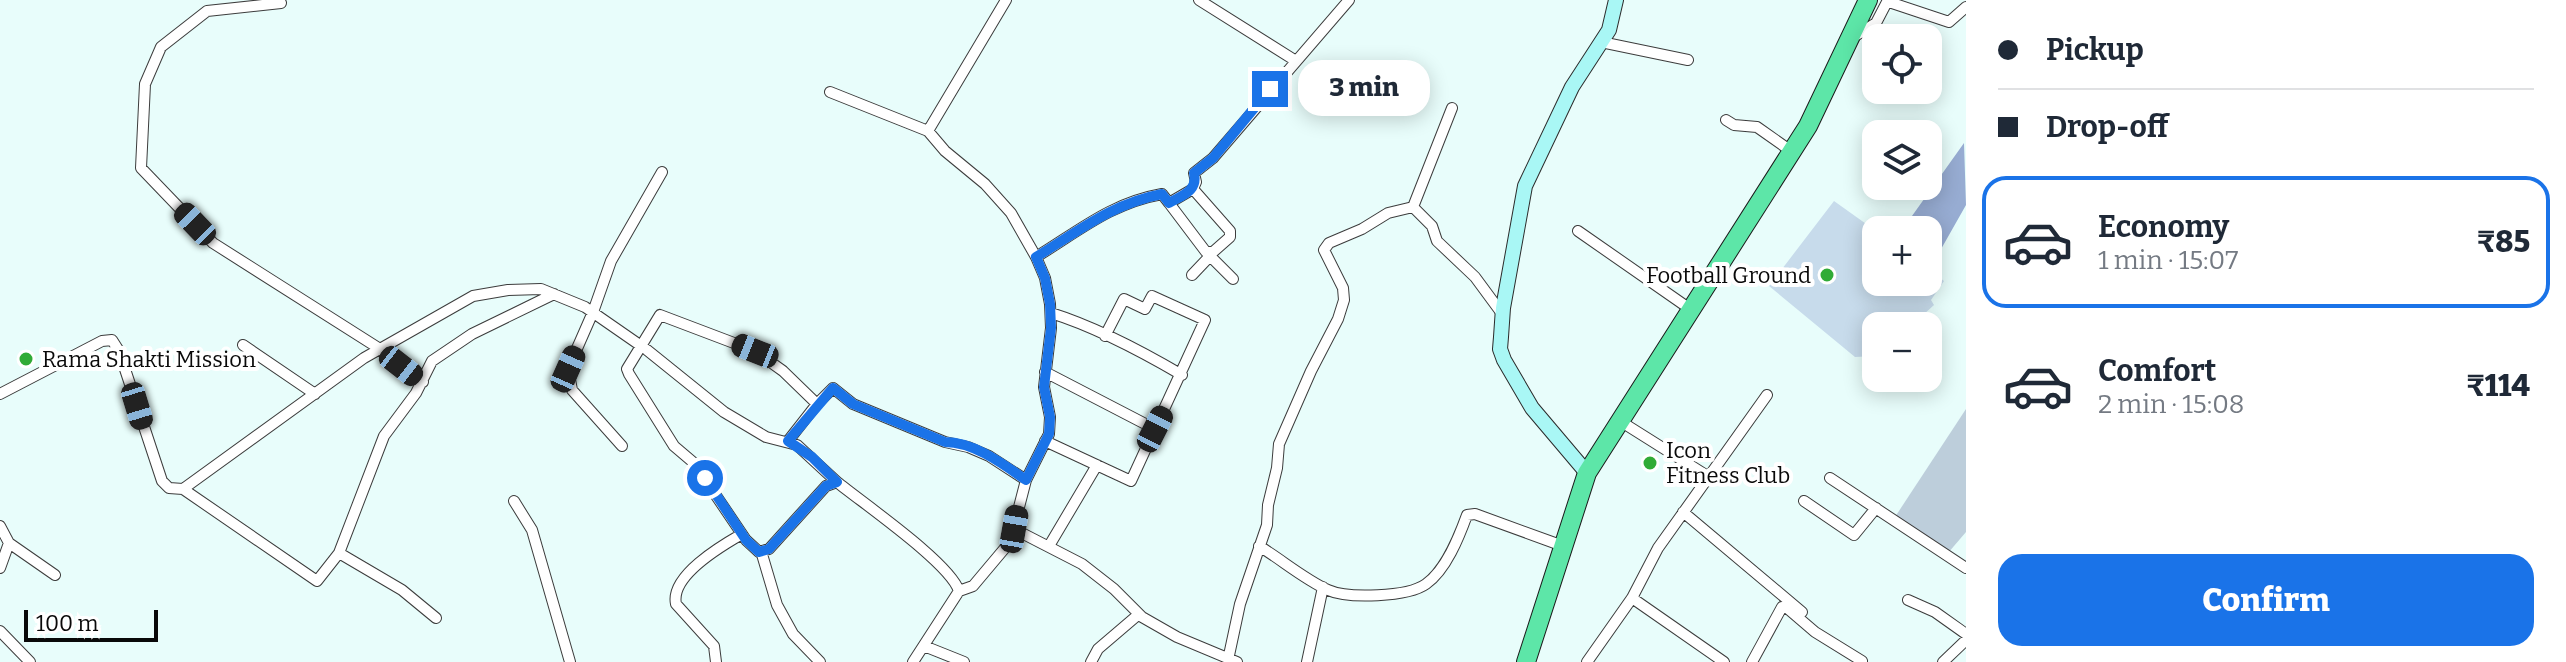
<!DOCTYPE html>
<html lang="en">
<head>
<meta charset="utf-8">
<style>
  body { margin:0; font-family:Bitter,serif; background:#f6f6f7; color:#1f2937; height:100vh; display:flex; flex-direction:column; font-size:30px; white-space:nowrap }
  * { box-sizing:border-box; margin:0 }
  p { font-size:26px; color:#747a83 }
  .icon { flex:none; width:44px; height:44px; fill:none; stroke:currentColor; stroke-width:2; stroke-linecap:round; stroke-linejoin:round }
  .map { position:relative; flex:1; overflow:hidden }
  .side { display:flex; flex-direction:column; background:#fff; width:600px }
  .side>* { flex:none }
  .guide { display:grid; align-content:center; height:176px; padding:0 32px; background:#fff }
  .controls { position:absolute; left:1862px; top:24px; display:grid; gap:16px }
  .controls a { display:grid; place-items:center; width:80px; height:80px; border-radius:16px; background:#fff; box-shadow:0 4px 20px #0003; font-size:40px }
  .scale { position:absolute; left:24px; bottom:20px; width:134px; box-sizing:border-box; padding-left:8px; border:4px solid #090909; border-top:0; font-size:22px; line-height:28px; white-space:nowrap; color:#090909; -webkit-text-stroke:6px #fff; paint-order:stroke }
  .end { position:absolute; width:36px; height:36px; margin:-18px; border:10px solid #1a73e8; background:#fff; box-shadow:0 0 0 4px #fff }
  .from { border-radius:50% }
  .bubble { position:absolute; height:56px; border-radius:24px; background:#fff; box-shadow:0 4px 20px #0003; font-size:26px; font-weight:800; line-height:56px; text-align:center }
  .car { position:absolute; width:24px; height:48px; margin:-24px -12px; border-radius:10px; box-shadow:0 0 6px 2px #0007; background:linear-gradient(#222 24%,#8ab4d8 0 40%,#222 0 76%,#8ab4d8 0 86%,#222 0) }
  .guide b { display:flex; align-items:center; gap:28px; height:76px; font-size:30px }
  .guide b+b { border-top:2px solid #e0e1e3 }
  .guide i { width:20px; height:20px; background:#1f2937 }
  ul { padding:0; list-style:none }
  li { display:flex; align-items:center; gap:24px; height:132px; margin:0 16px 12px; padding:0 16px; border:4px solid transparent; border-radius:24px }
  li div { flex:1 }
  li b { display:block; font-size:30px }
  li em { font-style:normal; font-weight:800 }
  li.selected { border-color:#1a73e8 }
  li>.icon { width:72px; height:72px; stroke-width:1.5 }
  .primary-button { display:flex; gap:16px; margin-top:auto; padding:16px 32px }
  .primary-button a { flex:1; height:92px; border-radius:24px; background:#1a73e8; color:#fff; font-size:32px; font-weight:800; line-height:92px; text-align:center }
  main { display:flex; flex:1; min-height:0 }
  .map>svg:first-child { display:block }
  .forest { fill:#97acd2 }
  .cemetery { fill:#bdcedb }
  .pitch { fill:#c7dbeb }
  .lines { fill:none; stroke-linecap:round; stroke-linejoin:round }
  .street-casing { stroke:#3c3c3c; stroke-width:12 }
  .secondary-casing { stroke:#2b2b2b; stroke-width:16 }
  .highway-casing { stroke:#1a1a1a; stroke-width:20 }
  .street { stroke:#fff; stroke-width:10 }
  .secondary { stroke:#a9f7f5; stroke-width:14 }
  .highway { stroke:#5de6a8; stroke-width:18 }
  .route { stroke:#1a73e8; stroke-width:10 }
  .poi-dot { fill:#30ab36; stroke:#fff; stroke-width:3 }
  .labels { text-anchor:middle; stroke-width:8; stroke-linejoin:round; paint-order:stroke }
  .poi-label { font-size:22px; fill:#090909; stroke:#fff; text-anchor:start }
</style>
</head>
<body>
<main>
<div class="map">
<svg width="1966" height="662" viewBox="0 0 1966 662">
  <rect width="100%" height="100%" fill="#e8fdfb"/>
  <path class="forest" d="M 1964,143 L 1966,205 L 1936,258 L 1928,251 L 1928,230 L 1902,230 Z"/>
  <path class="cemetery" d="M 1966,409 L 1966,532 L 1948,553 L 1895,517 Z"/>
  <path class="pitch" d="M 1834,201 L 1876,231 L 1876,282 L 1928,282 L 1928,269 L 1944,281 L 1931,300 L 1934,305 L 1911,326 L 1876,326 L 1876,356 L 1855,357 L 1769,286 Z"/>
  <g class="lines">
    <defs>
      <path id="street" d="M 1199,0 L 1296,61
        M 1889,2 L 1949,22 L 1966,7
        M 281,3 L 207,11 L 161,47 L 145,84 L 141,168 L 213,243 L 380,349 L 423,382
        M 1852,38 L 1876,23 L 1888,0
        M 1601,42 L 1688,60
        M 830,92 L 928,131
        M 1726,120 L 1734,125 L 1757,127 L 1791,151
        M 1169,203 L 1206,252 L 1213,252 L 1230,237 L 1230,231 L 1193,189
        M 1413,207 L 1452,108
        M 1578,231 L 1690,309
        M 1210,252 L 1210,256 L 1233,279
        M 1036,257 C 1079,231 1111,203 1162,194 L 1169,203 L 1193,189 L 1196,182 L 1194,173 L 1213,158 L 1349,0
        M 1192,275 L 1210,256
        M 1051,313 C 1096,327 1141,351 1182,375
        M 243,345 L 315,394
        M 1045,372 L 1155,429
        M 0,394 L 102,341 L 112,340 L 119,351 L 162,481 L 169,488 L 183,489 L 364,358 L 473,296 L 508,290 L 541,289 L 585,307 L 647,350 L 724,412 L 766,437 L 797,445 L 837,482
        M 817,404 L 833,388 L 853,404 L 945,442 L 968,447 L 989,456 L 1026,480
        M 1620,421 L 1709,477
        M 788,441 L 817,404 L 783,371 L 755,351 L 660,315 L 627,369 L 629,374 L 674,446 L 694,463 L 746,540 L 759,552 L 769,549 L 826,486 L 837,482 C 864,504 950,563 959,591 L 913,662
        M 1045,441 L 1131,481 L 1205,320 L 1152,296 L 1145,309 L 1124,299 L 1105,336
        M 622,446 L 572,390 L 568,369 L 593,312 L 611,261 L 662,172
        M 1830,478 L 1966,568
        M 183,489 L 317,581 L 339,553 L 384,436 L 416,393 L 432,361 L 472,334 L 554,294
        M 514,501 L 532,530 L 570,662
        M 1804,501 L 1854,535 L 1876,508
        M 1683,512 L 1802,612
        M 0,526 L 9,543 L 55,575
        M 1014,529 L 1082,564 L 1114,589 L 1142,617 L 1177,637 L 1237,662
        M 1049,546 L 1097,465
        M 1259,546 C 1282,560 1304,579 1328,590 C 1348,599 1408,597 1426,584 C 1446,570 1459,537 1467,515 L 1475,514 L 1563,546
        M 761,551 L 777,605 L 793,634 L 820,662
        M 339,553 L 402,590 L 436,618
        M 0,568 L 9,543
        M 959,591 L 973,586 L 1010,542 L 1026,480 L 1049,434 L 1050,417 L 1044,387 L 1051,328 L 1050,304 L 1045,278 L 1036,257 L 1011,213 L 985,184 L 945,151 L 928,131 L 1006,0
        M 1632,598 L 1724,662
        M 1908,600 L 1935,612 L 1966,634
        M 0,631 L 30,662
        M 924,646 L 964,662
        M 1228,660 L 1240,604 L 1267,525 L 1268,505 L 1277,468 L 1279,444 L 1311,371 L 1338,319 L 1344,300 L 1343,288 L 1324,250 L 1329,243 L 1362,229 L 1388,213 L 1413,207 L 1432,226 L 1437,241 L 1475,277 L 1503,315
        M 716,662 L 714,646 L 676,604 C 670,576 721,546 742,534
        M 1091,662 L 1098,649 L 1139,614
        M 1307,662 L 1323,587
        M 1587,662 L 1632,598 L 1658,548 L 1767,395
        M 1752,662 L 1782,607 L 1787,608 L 1815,632 L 1862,661
        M 1943,662 L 1966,640"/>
      <path id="secondary" d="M 1587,473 L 1532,408 L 1504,360 L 1500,349 L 1501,337 L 1503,308 L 1525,186 L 1572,87 L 1609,30 L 1616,0"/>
      <path id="highway" d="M 1526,662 L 1587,473 L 1808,126 L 1868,0"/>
    </defs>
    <use href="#street" class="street-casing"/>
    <use href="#secondary" class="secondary-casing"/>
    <use href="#highway" class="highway-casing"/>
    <use href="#street" class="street"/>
    <use href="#secondary" class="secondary"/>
    <use href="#highway" class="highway"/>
  </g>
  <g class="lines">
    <path class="route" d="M 705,478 L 746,540 L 759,552 L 769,549 L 826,486 L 837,482 L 812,457 L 788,441 L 833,388 L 853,404 L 945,442 C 974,442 1003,464 1026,480 L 1049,434 L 1050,417 L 1044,387 L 1051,328 L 1050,304 L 1045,278 L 1036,257 C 1079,231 1111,204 1162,194 L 1169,203 C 1183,195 1198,191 1194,173 L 1213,158 L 1270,89"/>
  </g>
  <g class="poi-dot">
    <circle cx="1827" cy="275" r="8"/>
    <circle cx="26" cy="359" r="8"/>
    <circle cx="1650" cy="463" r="8"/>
  </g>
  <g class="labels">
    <g class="poi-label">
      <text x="1811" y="283" text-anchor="end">Football Ground</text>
      <text x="42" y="367">Rama Shakti Mission</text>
      <text x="1666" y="458">Icon<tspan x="1666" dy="25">Fitness Club</tspan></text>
    </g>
  </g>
</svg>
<div class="controls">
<a><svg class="icon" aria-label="locate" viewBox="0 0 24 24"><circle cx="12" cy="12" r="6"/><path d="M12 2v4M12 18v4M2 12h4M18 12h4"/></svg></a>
<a><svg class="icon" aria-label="layers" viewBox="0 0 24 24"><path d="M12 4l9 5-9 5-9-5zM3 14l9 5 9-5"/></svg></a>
<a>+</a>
<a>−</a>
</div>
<div class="scale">100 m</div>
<i class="end from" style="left:705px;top:478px"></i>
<i class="end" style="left:1270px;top:89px"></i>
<div class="bubble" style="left:1298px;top:60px;width:132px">3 min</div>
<i class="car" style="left:195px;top:224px;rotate:316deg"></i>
<i class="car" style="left:755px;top:351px;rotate:292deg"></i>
<i class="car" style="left:401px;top:366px;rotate:128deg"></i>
<i class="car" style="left:568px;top:369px;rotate:24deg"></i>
<i class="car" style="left:137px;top:406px;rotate:163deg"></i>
<i class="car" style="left:1155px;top:429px;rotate:27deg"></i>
<i class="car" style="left:1014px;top:529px;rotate:10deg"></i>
</div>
<section class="side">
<div class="guide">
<b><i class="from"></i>Pickup</b>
<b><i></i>Drop-off</b>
</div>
<ul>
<li class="selected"><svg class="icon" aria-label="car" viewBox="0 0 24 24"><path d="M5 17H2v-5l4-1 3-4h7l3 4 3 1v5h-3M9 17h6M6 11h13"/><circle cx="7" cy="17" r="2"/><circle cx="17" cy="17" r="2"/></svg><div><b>Economy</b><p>1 min · 15:07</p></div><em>₹85</em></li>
<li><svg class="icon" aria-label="car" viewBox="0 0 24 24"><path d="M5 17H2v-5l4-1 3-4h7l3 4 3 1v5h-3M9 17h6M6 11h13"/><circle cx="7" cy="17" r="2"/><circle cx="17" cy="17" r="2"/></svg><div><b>Comfort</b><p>2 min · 15:08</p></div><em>₹114</em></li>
</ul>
<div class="primary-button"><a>Confirm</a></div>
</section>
</main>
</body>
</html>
